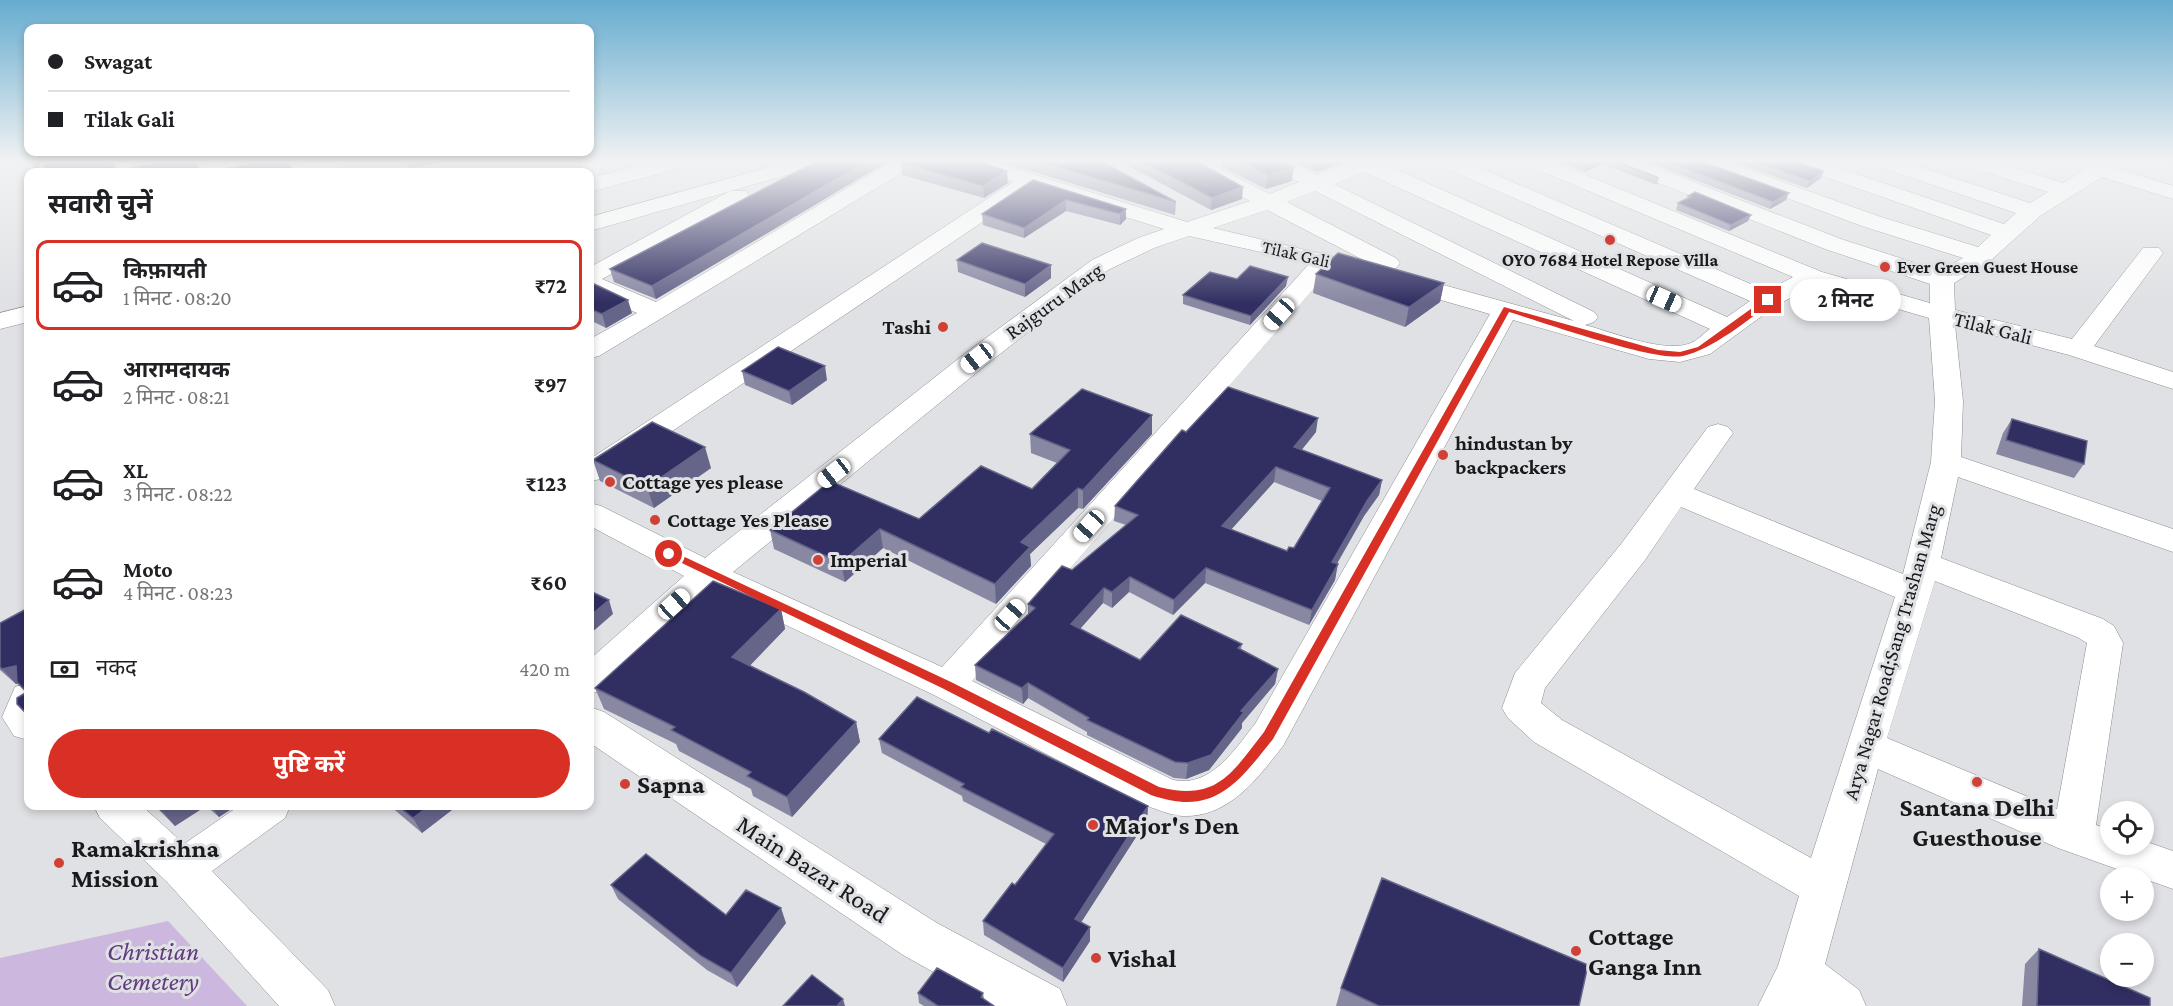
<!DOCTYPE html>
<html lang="hi">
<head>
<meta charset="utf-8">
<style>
  body { margin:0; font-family:"Crimson Pro","Noto Sans Devanagari",serif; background:#f6f6f6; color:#202124; height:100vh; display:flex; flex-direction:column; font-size:22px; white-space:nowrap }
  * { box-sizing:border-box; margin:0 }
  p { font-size:20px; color:#757577 }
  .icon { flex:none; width:33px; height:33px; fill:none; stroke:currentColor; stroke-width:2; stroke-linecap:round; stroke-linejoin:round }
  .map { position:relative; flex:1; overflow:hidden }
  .side { position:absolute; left:24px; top:168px; width:570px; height:642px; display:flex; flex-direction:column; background:#fff; border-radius:12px; box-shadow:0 3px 9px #0003 }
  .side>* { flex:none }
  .top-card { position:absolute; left:24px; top:24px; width:570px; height:132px; border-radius:12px; box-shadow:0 3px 9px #0003; display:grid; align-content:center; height:132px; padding:0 24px; background:#fff }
  .tools { position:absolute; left:2100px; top:801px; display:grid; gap:12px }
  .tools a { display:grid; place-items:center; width:54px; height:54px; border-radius:50%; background:#fff; box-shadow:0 3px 9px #0003; font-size:30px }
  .end { position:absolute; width:27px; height:27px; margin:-14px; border:8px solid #d93025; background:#fff; box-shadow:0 0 0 3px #fff }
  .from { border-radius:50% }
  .bubble { position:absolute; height:42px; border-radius:21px; background:#fff; box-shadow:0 3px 9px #0003; font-size:20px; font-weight:700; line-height:42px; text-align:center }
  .car { position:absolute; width:18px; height:36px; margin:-18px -9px; border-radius:8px; box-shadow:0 0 4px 2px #0007; background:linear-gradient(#fff 24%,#345 0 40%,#fff 0 76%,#345 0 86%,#fff 0) }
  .top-card b { display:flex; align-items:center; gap:21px; height:57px; font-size:22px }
  .top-card b+b { border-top:2px solid #e0e0e0 }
  .top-card i { width:15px; height:15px; background:#202124 }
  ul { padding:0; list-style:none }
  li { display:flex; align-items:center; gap:18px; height:90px; margin:0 12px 9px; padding:0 12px; border:3px solid transparent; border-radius:12px }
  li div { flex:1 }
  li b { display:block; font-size:22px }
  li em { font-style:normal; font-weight:700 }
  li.current { border-color:#d93025 }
  li>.icon { width:54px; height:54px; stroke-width:1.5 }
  h2 { padding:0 24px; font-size:27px; line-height:72px }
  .pay { display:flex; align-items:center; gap:15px; height:66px; padding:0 24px; font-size:22px }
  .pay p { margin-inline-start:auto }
  .action { display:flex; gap:12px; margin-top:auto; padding:12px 24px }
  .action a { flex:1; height:69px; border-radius:36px; background:#d93025; color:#fff; font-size:24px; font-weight:700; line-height:69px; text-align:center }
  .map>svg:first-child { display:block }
  .green { fill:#ccb7de }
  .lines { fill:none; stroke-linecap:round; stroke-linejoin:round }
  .street-casing { stroke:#8a8c8f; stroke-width:1 }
  .secondary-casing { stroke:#8a8c8f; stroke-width:1 }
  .street { fill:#fff; fill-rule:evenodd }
  .secondary { fill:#fff; fill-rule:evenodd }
  .wall { fill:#8888a3; fill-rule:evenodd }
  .shaded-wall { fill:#656489 }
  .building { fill:#312f62; stroke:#656489; stroke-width:1.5; fill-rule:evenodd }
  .route { fill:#d93025 }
  .poi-dot { fill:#cf4137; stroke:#dfe1e4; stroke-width:2 }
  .labels { text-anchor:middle; stroke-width:6; stroke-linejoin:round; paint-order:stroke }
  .far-street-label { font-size:18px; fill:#191a1b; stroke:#dfe1e4 }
  .far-poi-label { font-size:18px; font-weight:bold; fill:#191a1b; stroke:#dfe1e4 }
  .street-label { font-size:21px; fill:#191a1b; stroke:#dfe1e4 }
  .poi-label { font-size:21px; font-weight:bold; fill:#191a1b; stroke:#dfe1e4; text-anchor:start }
  .near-poi-label { font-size:26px; font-weight:bold; fill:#191a1b; stroke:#dfe1e4; text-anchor:start }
  .near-street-label { font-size:26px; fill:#191a1b; stroke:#dfe1e4 }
  .near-park-label { font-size:26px; font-style:italic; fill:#623a7f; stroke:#dfe1e4 }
</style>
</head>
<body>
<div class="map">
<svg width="2173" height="1006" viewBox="0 0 2173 1006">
  <rect width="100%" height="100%" fill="#dfe1e4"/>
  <path class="green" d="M 168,921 L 247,1006 L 0,1006 L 0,958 Z"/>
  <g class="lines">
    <defs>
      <path id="street" d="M 112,162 L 132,162 L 133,172 L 113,172 Z
        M 219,162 L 225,164 L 234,172 L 182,172 L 185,168 Z
        M 308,162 L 352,162 L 349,166 L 319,172 L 278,172 L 281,168 Z
        M 582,162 L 602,162 L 598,177 L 590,179 L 590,172 L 581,172 Z
        M 788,162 L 821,162 L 818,166 L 590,231 L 590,217 Z
        M 891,162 L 916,162 L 913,166 L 599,356 L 590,358 L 590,339 L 637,313 L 590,292 L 590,267 L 730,191 L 746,191 L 749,196 L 746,201 L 602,279 L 656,302 Z
        M 962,162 L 993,162 L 1187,222 L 1250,201 L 1184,166 L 1181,162 L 1207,162 L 1270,194 L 1299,182 L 1267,166 L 1264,162 L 1290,162 L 1317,175 L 1349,162 L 1380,162 L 1727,317 L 1750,301 L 1441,166 L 1438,162 L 1466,162 L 1767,291 L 1793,277 L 1529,166 L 1526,162 L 1554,162 L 1822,272 L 1930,303 L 1930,284 L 1825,249 L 1616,166 L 1613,162 L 1642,162 L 1841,239 L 1940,271 L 1963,258 L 1862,226 L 1701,166 L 1698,162 L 1727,162 L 1878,216 L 1978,247 L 1991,235 L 1794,166 L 1791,162 L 1821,162 L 2004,224 L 2016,213 L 1877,166 L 1874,162 L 1905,162 L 2030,203 L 2048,192 L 1968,166 L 1965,162 L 1996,162 L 2063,183 L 2082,171 L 2077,166 L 2079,162 L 2122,162 L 2116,168 L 2173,186 L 2173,199 L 2102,177 L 2040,216 L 1990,261 L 1954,283 L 1955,310 L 2072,339 L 2143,248 L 2159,248 L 2163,253 L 2094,346 L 2173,372 L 2173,389 L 2069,355 L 1955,325 L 1963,401 L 1961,457 L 2173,529 L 2173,552 L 1958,477 L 1941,558 L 2103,619 L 2114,626 L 2123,643 L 2096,825 L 2110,830 L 2110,844 L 2144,844 L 2144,841 L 2173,851 L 2173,889 L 2058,848 L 1878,769 L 1825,964 L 1859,990 L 1866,1006 L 1758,1006 L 1778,966 L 1799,896 L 1534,742 L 1508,718 L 1502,708 L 1515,673 L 1621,544 L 1708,427 L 1718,424 L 1728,427 L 1733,433 L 1694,489 L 1903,574 L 1931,462 L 1935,401 L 1929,318 L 1815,285 L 1777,305 L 1710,354 L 1680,362 L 1649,359 L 1513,320 L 1283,746 C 1258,778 1229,818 1182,816 C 1169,815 1154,808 1142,804 L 934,695 L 712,590 L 603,690 L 590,694 L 590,659 L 684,576 L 590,526 L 590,503 L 601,506 L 705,558 L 967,352 L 1092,260 L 1138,238 L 1164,229 L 1033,188 L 601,479 L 590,481 L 590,459 L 1013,182 L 965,166 ZM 1364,172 L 1710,329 C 1704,333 1698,340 1691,343 C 1665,354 1612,332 1585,325 L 1594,322 L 1598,317 L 1594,312 L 1334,184 ZM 1315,191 L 1574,321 L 1389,270 L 1396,268 L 1400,263 L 1396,258 L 1287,202 ZM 1267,210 L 1377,267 L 1213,228 ZM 1189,236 L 1310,263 L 942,667 L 733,572 L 987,364 L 1108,270 L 1154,248 ZM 1331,269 L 1490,314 L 1255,724 C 1235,749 1211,788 1173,780 L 972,681 ZM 1681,507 L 1895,597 L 1811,858 L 1562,720 L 1541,703 L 1545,688 L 1645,560 ZM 1935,581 L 2077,637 L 2087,643 L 2057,809 L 1887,738 Z
        M 28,683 L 28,740 L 14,736 L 2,717 L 15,687 Z
        M 94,806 L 142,806 L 184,844 L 239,806 L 290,806 L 285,818 L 212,871 L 328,990 L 335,1006 L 279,1006 L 167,882 L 100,818 Z"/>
      <path id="secondary" d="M 651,162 L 687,162 L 684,167 L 590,192 L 590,178 Z
        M 28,306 L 28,322 L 0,329 L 0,313 Z
        M 590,707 L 604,712 L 937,923 L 1060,989 L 1067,1006 L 994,1006 L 903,955 L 590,743 Z"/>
    </defs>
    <use href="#street" class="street-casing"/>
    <use href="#secondary" class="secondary-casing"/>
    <use href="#street" class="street"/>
    <use href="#secondary" class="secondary"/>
  </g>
  <path class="wall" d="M 29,162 L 40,162 L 38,171 Z
    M 815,162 L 887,162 L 656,299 L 614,282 L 610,269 Z
    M 1001,162 L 1103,162 L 1176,202 L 1175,215 Z
    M 1121,162 L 1198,162 L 1242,199 L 1211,210 Z
    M 1222,162 L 1284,162 L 1292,181 L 1266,189 L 1222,167 Z
    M 1295,162 L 1345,162 L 1317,172 Z
    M 1560,162 L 1618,162 L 1659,178 L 1657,185 L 1602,164 L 1585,172 Z
    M 1648,162 L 1704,162 L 1786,200 L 1770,209 Z
    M 1734,162 L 1797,162 L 1821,178 L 1807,188 Z
    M 901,163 L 1008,183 L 984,198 L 902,175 Z
    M 1033,180 L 1126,209 L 1126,219 L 1120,225 L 1066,211 L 1024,238 L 983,225 L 982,214 Z
    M 1688,196 L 1748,221 L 1729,231 L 1676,210 L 1678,203 L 1687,199 Z
    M 957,260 L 1051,265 L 1051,278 L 1025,297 L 958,272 Z
    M 1316,274 L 1444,283 L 1440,302 L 1405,327 L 1313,293 Z
    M 590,282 L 632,313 L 606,328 L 590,320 Z
    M 1286,286 L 1250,325 L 1183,304 L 1183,295 Z
    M 742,371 L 827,380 L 792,405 L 745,385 Z
    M 2012,419 L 2084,464 L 2074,478 L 1996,454 L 2003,433 Z
    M 1186,432 L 1316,432 L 1301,450 L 1382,480 L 1379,495 L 1364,516 L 1337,564 L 1335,580 L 1309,625 L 1205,583 L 1173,615 L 1129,592 L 1112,608 L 1103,603 L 1080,629 L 1140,660 L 1242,644 L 1241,649 L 1278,669 L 1275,684 L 1242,723 L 1242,728 L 1209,770 L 1186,779 L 1174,778 L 1087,735 L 1087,732 L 1028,698 L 1023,704 L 976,680 L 975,665 L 1028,614 L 1028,604 L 1072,570 L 1126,525 L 1114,521 L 1115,506 ZM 1274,482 L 1322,501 L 1294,548 L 1287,551 L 1231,529 Z
    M 1030,434 L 1152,434 L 1083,509 L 1078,508 L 1030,554 L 1031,566 L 996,604 L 883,548 L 845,582 L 774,549 L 770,530 L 919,519 L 1032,489 L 1057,463 L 1031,453 Z
    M 593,460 L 711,468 L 654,508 L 600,481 Z
    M 28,608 L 28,717 L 17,704 L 26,693 L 18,684 L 16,684 L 0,670 L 0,623 Z
    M 781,609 L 785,629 L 749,666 L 856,722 L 860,742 L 792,817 L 753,796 L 751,789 L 679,751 L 676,744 L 604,709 L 595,688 Z
    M 989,733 L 1148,806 L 1147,820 L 1081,922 L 1090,941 L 1063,982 L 984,935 L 983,921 L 1015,885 L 1046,844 L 963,801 L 962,796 L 882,753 L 879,739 Z
    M 148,806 L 206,806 L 175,826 L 156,807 L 153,809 Z
    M 206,806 L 236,806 L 219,817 Z
    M 390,806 L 457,806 L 422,833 Z
    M 611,885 L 726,915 L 786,923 L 737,987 L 707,970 L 618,899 Z
    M 2039,949 L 2150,1006 L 2022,1006 L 2025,964 Z
    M 1341,988 L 1579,1006 L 1336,1006 Z
    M 918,993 L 983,993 L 984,999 L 994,1006 L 924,1006 L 919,1003 Z"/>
  <path class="shaded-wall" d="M 32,162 L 40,162 L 38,171 Z
    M 111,162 L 113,162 L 119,172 L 114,172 Z
    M 407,162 L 439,162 L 439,163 L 409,168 Z
    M 866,162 L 887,162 L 656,299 L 652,286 Z
    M 1318,162 L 1345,162 L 1317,172 Z
    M 1595,162 L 1603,162 L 1602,164 L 1585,172 L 1587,165 Z
    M 1294,167 L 1292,181 L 1266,189 L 1268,175 Z
    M 1007,171 L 1008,183 L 984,198 L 983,186 Z
    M 1824,171 L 1821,178 L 1807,188 L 1810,181 Z
    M 1243,187 L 1242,199 L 1211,210 L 1212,198 Z
    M 1789,193 L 1786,200 L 1770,209 L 1773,202 Z
    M 1066,200 L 1066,211 L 1024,238 L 1024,228 Z
    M 1126,209 L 1126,219 L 1120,225 L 1120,214 Z
    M 1751,215 L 1748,221 L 1729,231 L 1731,225 Z
    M 1051,265 L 1051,278 L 1025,297 L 1025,284 Z
    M 1288,277 L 1286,286 L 1250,325 L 1251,316 Z
    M 1444,283 L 1440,302 L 1405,327 L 1409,307 Z
    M 628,300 L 632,313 L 606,328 L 602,314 Z
    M 825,366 L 827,380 L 792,405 L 789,391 Z
    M 1152,415 L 1152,434 L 1083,509 L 1083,490 Z
    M 1318,418 L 1316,432 L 1292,462 L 1294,447 Z
    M 705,447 L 711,468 L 654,508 L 647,487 Z
    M 1276,467 L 1274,482 L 1221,541 L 1222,526 Z
    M 1382,480 L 1379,495 L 1364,516 L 1329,577 L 1332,562 L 1367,501 Z
    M 1078,488 L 1078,508 L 1030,554 L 1031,566 L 996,604 L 995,584 L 1021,542 Z
    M 880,529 L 883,548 L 845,582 L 841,563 Z
    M 1338,564 L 1335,580 L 1309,625 L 1312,610 Z
    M 1206,568 L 1205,583 L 1173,615 L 1174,600 Z
    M 1130,577 L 1129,592 L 1112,608 L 1112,592 Z
    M 1104,588 L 1103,603 L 1071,639 L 1071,624 Z
    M 609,600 L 613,614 L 590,634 L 590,616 Z
    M 781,609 L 785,629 L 738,678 L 732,657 Z
    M 16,666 L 28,681 L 16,684 L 2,669 Z
    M 1278,669 L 1275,684 L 1242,723 L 1242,728 L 1209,770 L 1186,779 L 1188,763 L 1241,711 Z
    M 1028,683 L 1028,698 L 1023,704 L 1022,688 Z
    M 856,722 L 860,742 L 792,817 L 787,797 Z
    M 149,806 L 155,806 L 156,807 L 153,809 Z
    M 170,806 L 206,806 L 175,826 L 162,811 Z
    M 211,806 L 236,806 L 219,817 Z
    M 429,806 L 457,806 L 422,833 L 413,818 Z
    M 1148,806 L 1147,820 L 1075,932 L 1075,919 Z
    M 781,908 L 786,923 L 737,987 L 731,973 Z
    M 1090,927 L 1090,941 L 1063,982 L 1063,968 Z
    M 843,999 L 845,1006 L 837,1006 Z"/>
  <path class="building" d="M 44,162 L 111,162 L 114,172 L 160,162 L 195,162 L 200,172 L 45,172 Z
    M 261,162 L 288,162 L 294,172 L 211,172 Z
    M 815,162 L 866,162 L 652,286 L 610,269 Z
    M 903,162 L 981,162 L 1007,171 L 983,186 L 901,163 Z
    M 1040,162 L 1103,162 L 1176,202 Z
    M 1143,162 L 1198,162 L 1243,187 L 1212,198 Z
    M 1241,162 L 1284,162 L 1294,167 L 1268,175 Z
    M 1578,162 L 1595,162 L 1587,165 Z
    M 1616,162 L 1618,162 L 1659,178 Z
    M 1668,162 L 1704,162 L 1789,193 L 1773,202 Z
    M 1755,162 L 1797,162 L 1824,171 L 1810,181 Z
    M 1033,180 L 1126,209 L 1120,214 L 1066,200 L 1024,228 L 982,214 Z
    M 1695,192 L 1751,215 L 1731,225 L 1678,203 L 1690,197 L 1688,196 Z
    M 982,243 L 1051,265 L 1025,284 L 957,260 Z
    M 1338,253 L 1444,283 L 1409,307 L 1316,274 Z
    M 1250,266 L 1288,277 L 1251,316 L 1183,295 L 1210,272 L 1237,279 Z
    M 590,282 L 628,300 L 602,314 L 590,309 Z
    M 778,347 L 825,366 L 789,391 L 742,371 Z
    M 1228,387 L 1318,418 L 1294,447 L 1382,480 L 1367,501 L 1332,562 L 1338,564 L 1312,610 L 1206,568 L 1174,600 L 1130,577 L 1112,592 L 1104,588 L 1071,624 L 1140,660 L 1181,615 L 1242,644 L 1238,648 L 1278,669 L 1241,711 L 1244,712 L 1211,755 L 1188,763 L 1175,762 L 1087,720 L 1089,718 L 1028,683 L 1022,688 L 975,665 L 1035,608 L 1028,604 L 1062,566 L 1072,570 L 1138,515 L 1115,506 L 1182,430 L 1186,432 ZM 1276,467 L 1330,488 L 1294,548 L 1289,547 L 1287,551 L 1222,526 Z
    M 1082,389 L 1152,415 L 1083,490 L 1078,488 L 1021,542 L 1030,547 L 995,584 L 880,529 L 841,563 L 770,530 L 830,481 L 919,519 L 981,466 L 1032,489 L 1070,450 L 1030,434 Z
    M 2012,419 L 2087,441 L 2084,464 L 2006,440 Z
    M 652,422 L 705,447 L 647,487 L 593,460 Z
    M 713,581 L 781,609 L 732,657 L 804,692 L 856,722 L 787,797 L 747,776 L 751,772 L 671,730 L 675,727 L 595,688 Z
    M 590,591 L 609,600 L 590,616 Z
    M 28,608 L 28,715 L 17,704 L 17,698 L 27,692 L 17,682 L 16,666 L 2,669 L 0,667 L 0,623 Z
    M 917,697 L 989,733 L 992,729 L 1148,806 L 1075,919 L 1090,927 L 1063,968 L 983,921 L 1012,883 L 1015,885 L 1054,834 L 961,787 L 964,784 L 879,739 Z
    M 157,806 L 170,806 L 162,811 Z
    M 398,806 L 429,806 L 413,818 Z
    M 646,854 L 726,915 L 746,890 L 781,908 L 731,973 L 701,956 L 611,885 Z
    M 1382,878 L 1588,965 L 1579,1006 L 1379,1006 L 1341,988 Z
    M 2039,949 L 2150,998 L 2150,1006 L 2037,1006 Z
    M 937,968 L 983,993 L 981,997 L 994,1006 L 938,1006 L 918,993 Z
    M 812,975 L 843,999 L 837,1006 L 783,1006 Z"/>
  <linearGradient id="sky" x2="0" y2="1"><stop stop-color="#66accf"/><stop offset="0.53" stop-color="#f1f2f3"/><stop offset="1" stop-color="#f1f2f3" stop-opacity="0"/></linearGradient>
  <rect width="2173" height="303" fill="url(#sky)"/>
  <path class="route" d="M 1766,298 L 1772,300 C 1752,319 1710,350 1683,356 C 1655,362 1542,322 1509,312 L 1273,739 C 1237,784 1214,817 1151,795 L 942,688 L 663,554 L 672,551 L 951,682 L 1159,787 C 1217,802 1232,773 1264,732 L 1504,307 L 1658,350 L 1680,352 L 1698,347 Z"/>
  <g class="poi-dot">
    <circle cx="1610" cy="240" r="6"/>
    <circle cx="1885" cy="267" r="6"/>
    <circle cx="943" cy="327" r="6"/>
    <circle cx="1443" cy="455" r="6"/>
    <circle cx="610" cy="482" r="6"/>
    <circle cx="655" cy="520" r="6"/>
    <circle cx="818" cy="560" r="6"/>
    <circle cx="1977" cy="782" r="6"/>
    <circle cx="625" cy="784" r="6"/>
    <circle cx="1093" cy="825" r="6"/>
    <circle cx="59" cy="863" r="6"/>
    <circle cx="1576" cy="951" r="6"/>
    <circle cx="1096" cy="958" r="6"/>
  </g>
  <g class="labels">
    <g class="far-street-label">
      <text transform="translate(1296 254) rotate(13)" y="6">Tilak Gali</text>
    </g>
    <g class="far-poi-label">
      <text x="1610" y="266">OYO 7684 Hotel Repose Villa</text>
      <text x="1897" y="273" text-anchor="start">Ever Green Guest House</text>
    </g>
    <g class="street-label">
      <text transform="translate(1054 301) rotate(-36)" y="7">Rajguru Marg</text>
      <text transform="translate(1993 328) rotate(14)" y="7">Tilak Gali</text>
      <text transform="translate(1892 652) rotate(-74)" y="7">Arya Nagar Road;Sang Trashan Marg</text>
    </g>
    <g class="poi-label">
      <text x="931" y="334" text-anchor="end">Tashi</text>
      <text x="1455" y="450">hindustan by<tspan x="1455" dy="24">backpackers</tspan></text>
      <text x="622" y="489">Cottage yes please</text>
      <text x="667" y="527">Cottage Yes Please</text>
      <text x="830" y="567">Imperial</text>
    </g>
    <g class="near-poi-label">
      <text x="637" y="793">Sapna</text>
      <text x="1977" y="816" text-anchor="middle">Santana Delhi<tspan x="1977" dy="30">Guesthouse</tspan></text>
      <text x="1105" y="834">Major's Den</text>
      <text x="71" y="857">Ramakrishna<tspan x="71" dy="30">Mission</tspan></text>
      <text x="1588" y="945">Cottage<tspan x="1588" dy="30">Ganga Inn</tspan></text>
      <text x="1108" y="967">Vishal</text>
    </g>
    <g class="near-street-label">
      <text transform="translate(813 869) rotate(33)" y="9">Main Bazar Road</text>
    </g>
    <g class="near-park-label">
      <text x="153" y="960">Christian<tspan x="153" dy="30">Cemetery</tspan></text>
    </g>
  </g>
</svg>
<div class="tools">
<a><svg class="icon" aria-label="locate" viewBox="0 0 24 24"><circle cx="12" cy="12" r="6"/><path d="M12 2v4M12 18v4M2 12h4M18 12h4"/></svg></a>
<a>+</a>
<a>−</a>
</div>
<i class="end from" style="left:669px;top:554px"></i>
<i class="end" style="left:1768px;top:300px"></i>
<div class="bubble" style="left:1790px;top:279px;width:111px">2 मिनट</div>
<i class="car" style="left:1664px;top:299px;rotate:114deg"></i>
<i class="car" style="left:1279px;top:314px;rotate:222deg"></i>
<i class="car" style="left:977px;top:358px;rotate:232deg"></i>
<i class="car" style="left:834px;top:473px;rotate:232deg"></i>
<i class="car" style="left:1089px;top:526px;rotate:222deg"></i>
<i class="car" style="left:674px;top:604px;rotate:48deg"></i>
<i class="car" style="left:1010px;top:615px;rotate:42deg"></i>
<div class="top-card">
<b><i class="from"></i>Swagat</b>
<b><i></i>Tilak Gali</b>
</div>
<section class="side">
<h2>सवारी चुनें</h2>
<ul>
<li class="current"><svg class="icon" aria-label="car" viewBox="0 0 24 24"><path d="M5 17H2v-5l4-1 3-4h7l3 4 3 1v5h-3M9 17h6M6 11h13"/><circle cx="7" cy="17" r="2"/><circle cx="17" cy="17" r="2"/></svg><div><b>किफ़ायती</b><p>1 मिनट · 08:20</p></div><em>₹72</em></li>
<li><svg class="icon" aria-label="car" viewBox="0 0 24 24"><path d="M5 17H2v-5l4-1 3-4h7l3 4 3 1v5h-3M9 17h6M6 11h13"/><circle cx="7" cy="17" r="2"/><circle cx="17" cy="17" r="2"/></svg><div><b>आरामदायक</b><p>2 मिनट · 08:21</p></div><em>₹97</em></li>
<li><svg class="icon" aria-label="car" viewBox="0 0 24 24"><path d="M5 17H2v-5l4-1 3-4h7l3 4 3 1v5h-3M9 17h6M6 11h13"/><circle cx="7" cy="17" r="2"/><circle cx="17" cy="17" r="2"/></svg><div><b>XL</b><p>3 मिनट · 08:22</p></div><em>₹123</em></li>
<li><svg class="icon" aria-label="car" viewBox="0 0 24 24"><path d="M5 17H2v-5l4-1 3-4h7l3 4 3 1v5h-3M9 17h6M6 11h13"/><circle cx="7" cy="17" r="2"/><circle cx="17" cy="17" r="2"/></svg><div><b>Moto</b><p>4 मिनट · 08:23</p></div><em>₹60</em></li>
</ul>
<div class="pay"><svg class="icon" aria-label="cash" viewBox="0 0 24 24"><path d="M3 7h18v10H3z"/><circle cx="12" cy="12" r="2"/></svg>नकद<p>420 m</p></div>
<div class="action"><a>पुष्टि करें</a></div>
</section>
</div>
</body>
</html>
